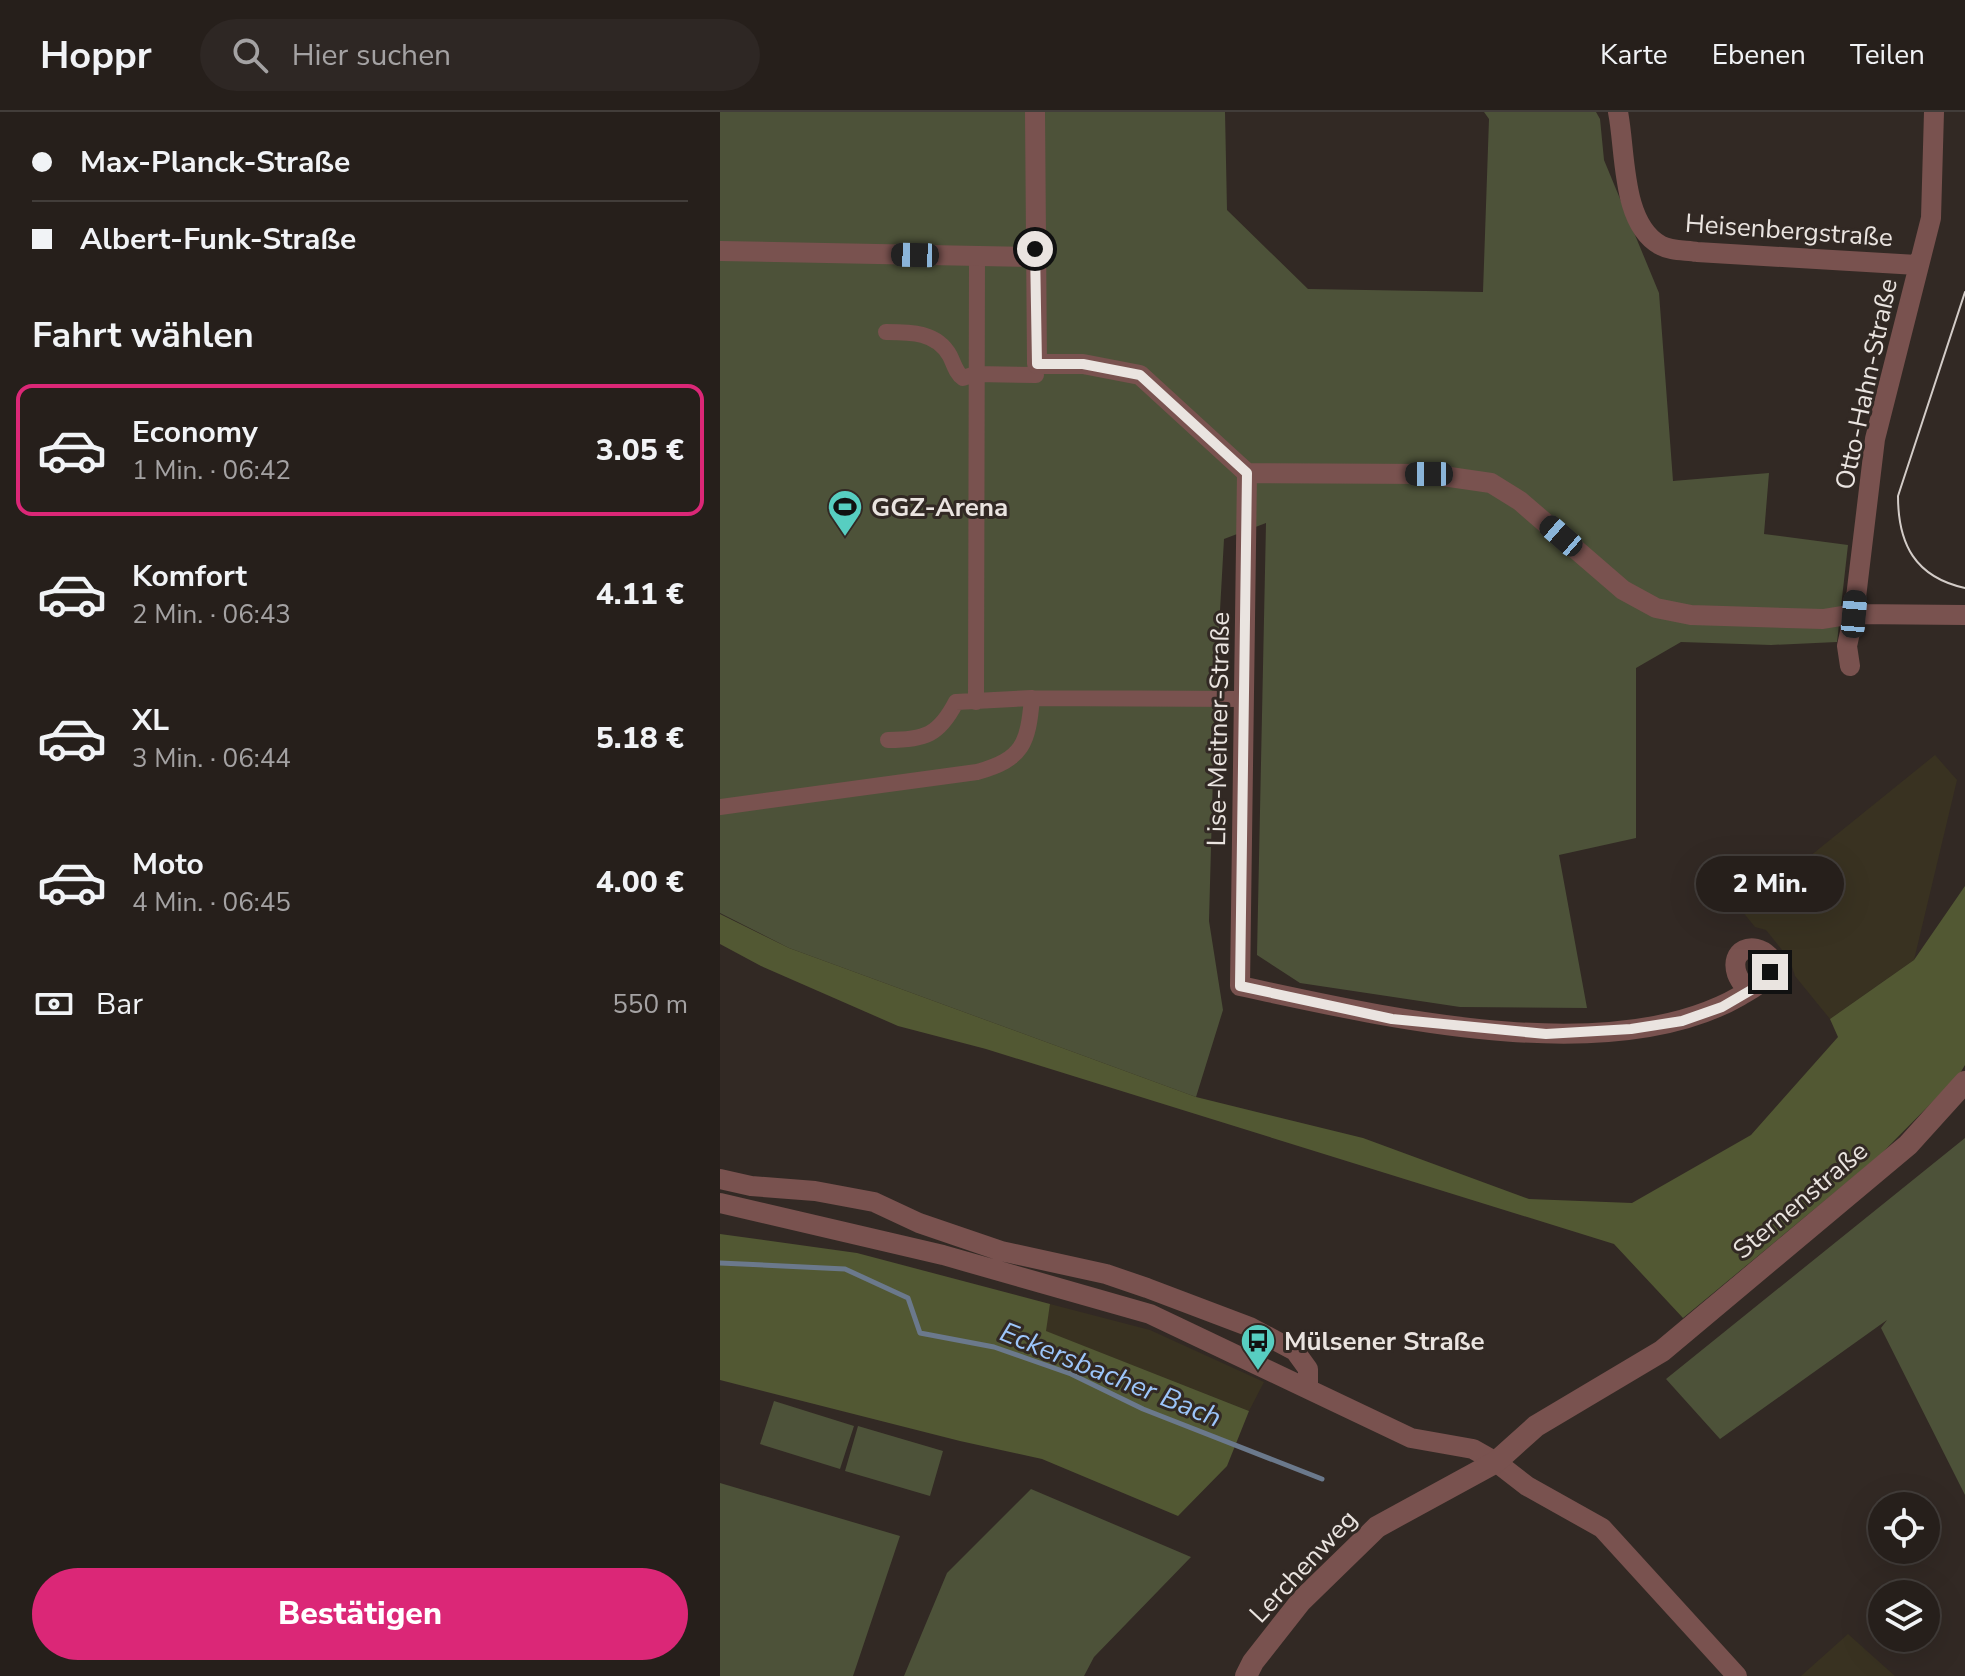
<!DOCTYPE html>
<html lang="de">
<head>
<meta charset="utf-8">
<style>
  body { margin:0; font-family:"Nunito Sans",sans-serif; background:#2e2724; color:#f1f3f6; height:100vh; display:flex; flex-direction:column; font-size:30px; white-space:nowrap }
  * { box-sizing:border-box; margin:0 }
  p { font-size:26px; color:#a4a2a3 }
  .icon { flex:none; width:44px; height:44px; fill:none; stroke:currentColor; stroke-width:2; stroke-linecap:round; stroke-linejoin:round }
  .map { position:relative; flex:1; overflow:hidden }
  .details { display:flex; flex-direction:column; background:#261f1b; width:720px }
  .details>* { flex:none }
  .top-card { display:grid; align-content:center; height:176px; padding:0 32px; background:#261f1b }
  .fabs { position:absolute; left:1148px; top:1380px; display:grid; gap:16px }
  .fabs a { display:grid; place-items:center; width:72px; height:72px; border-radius:50%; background:#261f1b; box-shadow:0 8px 32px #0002,0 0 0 2px #423d3a; font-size:40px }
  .end { position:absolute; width:36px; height:36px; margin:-18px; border:10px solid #eae4e0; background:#111; box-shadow:0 0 0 4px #111 }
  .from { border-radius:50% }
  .bubble { position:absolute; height:56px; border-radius:28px; background:#261f1b; box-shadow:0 8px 32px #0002,0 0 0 2px #423d3a; font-size:26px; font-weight:800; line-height:56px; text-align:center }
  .car { position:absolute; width:24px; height:48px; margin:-24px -12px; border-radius:10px; box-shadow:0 0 6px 2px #0007; background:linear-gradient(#222 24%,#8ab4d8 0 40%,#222 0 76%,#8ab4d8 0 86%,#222 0) }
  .top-card b { display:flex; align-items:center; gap:28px; height:76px; font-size:30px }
  .top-card b+b { border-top:2px solid #423d3a }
  .top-card i { width:20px; height:20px; background:#f1f3f6 }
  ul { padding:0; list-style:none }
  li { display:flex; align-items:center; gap:24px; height:132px; margin:0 16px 12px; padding:0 16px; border:4px solid transparent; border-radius:16px }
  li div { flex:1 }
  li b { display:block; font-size:30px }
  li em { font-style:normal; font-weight:800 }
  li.current { border-color:#db2777 }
  li>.icon { width:72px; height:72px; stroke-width:1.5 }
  h2 { padding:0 32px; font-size:36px; line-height:96px }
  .pay { display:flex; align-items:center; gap:20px; height:88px; padding:0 32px; font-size:30px }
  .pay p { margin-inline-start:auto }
  .primary-button { display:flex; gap:16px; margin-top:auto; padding:16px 32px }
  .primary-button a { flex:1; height:92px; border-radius:48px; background:#db2777; color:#fff; font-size:32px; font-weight:800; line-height:92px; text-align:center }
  header { display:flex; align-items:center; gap:48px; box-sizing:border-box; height:112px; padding:0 40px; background:#261f1b; border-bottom:2px solid #423d3a }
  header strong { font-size:38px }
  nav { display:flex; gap:44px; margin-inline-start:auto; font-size:28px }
  .search { width:560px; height:72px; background:#2e2724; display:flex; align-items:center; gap:20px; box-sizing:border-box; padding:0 28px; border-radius:44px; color:#a4a2a3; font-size:30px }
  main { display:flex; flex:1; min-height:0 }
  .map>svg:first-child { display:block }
  .industrial { fill:#393221 }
  .green { fill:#4d5239 }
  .forest { fill:#525833 }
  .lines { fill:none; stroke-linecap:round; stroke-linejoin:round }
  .stream { stroke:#6b798c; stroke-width:5 }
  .pedestrian { stroke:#79524f; stroke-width:16 }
  .minor { stroke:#79524f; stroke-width:20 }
  .tertiary { stroke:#79524f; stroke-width:22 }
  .tram { stroke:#d3ccc8; stroke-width:2 }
  .route { stroke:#eae4e0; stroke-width:10 }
  .labels { text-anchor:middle; stroke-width:6; stroke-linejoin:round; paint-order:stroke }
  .street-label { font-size:26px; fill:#eae4e0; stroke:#322924 }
  .poi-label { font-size:26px; font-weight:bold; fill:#eae4e0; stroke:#322924; text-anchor:start }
  .water-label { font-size:28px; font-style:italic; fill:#9cc5fa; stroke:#322924 }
</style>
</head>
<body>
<header>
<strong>Hoppr</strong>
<div class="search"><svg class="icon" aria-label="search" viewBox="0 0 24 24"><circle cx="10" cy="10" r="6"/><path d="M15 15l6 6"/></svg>Hier suchen</div>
<nav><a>Karte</a><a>Ebenen</a><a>Teilen</a></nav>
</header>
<main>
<section class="details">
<div class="top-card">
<b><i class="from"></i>Max-Planck-Straße</b>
<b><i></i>Albert-Funk-Straße</b>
</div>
<h2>Fahrt wählen</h2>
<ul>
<li class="current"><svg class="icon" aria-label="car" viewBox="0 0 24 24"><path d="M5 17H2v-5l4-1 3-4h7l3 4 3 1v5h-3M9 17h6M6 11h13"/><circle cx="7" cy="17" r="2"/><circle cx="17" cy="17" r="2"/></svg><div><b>Economy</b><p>1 Min. · 06:42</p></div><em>3.05 €</em></li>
<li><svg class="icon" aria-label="car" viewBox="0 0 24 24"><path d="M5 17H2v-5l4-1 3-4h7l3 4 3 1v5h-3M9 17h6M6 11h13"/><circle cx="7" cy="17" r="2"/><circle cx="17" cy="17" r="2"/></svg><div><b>Komfort</b><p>2 Min. · 06:43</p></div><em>4.11 €</em></li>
<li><svg class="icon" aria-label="car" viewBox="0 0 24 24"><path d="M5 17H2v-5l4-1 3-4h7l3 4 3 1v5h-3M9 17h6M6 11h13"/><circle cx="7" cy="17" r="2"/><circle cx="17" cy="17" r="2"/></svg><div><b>XL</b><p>3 Min. · 06:44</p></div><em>5.18 €</em></li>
<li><svg class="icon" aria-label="car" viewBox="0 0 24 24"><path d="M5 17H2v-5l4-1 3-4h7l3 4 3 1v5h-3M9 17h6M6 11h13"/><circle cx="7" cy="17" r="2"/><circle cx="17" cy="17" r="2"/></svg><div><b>Moto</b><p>4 Min. · 06:45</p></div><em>4.00 €</em></li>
</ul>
<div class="pay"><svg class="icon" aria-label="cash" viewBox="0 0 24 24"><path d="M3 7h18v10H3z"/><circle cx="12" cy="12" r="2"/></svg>Bar<p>550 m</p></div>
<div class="primary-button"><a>Bestätigen</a></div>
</section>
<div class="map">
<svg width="1245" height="1564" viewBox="0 0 1245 1564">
  <rect width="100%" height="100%" fill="#322924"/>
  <path class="industrial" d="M 1215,643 L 1237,668 L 1194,848 L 1110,907 L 1075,864 L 1070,848 L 1046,818 L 1035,815 L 1022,799 Z
    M 330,1192 L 430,1218 L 544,1270 L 529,1299 L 325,1219 Z
    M 1128,1522 L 1175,1564 L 1081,1564 Z"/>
  <path class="green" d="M 0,0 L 505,0 L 507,98 L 588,177 L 763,180 L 769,7 L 764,0 L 876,0 L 880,7 L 884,48 L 939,181 L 953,369 L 1049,361 L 1044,422 L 1128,433 L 1117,530 L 1051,533 L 961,530 L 916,556 L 916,726 L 839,743 L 867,896 L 740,895 L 580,871 L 537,843 L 546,411 L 504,427 L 495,588 L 489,809 L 503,898 L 476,985 L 69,836 L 0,801 Z
    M 1245,1026 L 1245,1383 L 1161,1216 L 1167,1208 L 1000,1327 L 946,1267 Z
    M 54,1289 L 134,1314 L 120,1357 L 40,1332 Z
    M 138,1314 L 223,1339 L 210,1384 L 125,1359 Z
    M 0,1371 L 180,1424 L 133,1564 L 0,1564 Z
    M 311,1377 L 471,1445 L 374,1545 L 364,1564 L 184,1564 L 227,1461 Z"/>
  <path class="forest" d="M 1245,774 L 1245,953 L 1239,963 L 1161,1042 L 963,1206 L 894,1132 L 266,937 L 178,914 L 41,854 L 0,832 L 0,802 L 69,836 L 476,985 L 643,1026 L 809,1087 L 912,1091 L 1031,1023 L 1118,925 L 1110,907 L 1194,848 Z
    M 0,1122 L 137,1141 L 330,1192 L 326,1219 L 529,1299 L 507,1354 L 458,1404 L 322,1347 L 240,1329 L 0,1268 Z"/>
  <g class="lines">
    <path class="stream" d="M 0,1151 L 125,1157 L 188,1186 L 200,1221 L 274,1235 L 351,1262 L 423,1297 L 602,1367"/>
    <path class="pedestrian" d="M 166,220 C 191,220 217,220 230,244 C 234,252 236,261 243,266 L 255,262 L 316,263
      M 256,590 L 257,144
      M 168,628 C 205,628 219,623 236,590 L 312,586 L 524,587
      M 0,695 L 257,660 C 303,647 308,632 312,586"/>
    <path class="minor" d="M 315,0 L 317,252 L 363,252 L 420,263 L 527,361 L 709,362 L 771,371 L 800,389 L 903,478 L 936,496 L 971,503 L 1103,507 L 1134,502 L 1245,503
      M 898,0 C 906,40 901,111 940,133 C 950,139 966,138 977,140 L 1197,153
      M 0,139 L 315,145
      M 527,361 L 520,874 C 660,904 890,959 1020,884 C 1037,874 1055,867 1049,844 C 1033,828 1009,838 1017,862 C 1019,868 1024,874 1028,879
      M 1130,554 L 1127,534 L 1134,502 L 1155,327 L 1211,106 L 1214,0
      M 0,1067 L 31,1074 L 95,1079 L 154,1090 L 199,1111 L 281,1139 L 386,1162 L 427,1176 L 530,1215 L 575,1239 L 588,1257 L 588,1276
      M 0,1091 L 223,1143 L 430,1202 L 691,1326 L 753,1337 L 776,1350 L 807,1374 L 882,1416 L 1017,1564"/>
    <path class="tertiary" d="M 526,1564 L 533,1550 L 581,1489 L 657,1415 L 776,1350 L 816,1314 L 942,1239 L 1188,1033 L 1245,970"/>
    <path class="tram" d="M 1245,180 L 1178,384 C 1178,432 1195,465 1245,476"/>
  </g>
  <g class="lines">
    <path class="route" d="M 315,137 L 317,252 L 363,252 L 420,263 L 527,361 L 520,874 L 672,907 L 826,922 L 911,917 L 962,909 L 1002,895 L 1038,874 L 1050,860"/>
  </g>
  <defs>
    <symbol id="stadium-pin" viewBox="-11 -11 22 30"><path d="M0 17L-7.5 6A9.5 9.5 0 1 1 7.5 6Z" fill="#57cec1" stroke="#322924"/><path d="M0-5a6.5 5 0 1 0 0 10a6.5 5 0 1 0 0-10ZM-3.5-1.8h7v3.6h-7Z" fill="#111"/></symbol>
    <symbol id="bus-pin" viewBox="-11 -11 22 30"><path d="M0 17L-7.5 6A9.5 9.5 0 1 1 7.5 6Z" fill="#57cec1" stroke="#322924"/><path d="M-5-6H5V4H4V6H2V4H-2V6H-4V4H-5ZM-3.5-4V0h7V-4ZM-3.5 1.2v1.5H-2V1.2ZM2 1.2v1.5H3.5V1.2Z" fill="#111"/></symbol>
  </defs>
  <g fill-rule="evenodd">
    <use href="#stadium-pin" x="105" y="375" width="40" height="54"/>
    <use href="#bus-pin" x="518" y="1209" width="40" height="54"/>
  </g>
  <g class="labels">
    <g class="street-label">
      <text transform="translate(1069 118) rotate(4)" y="9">Heisenbergstraße</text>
      <text transform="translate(1146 272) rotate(-78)" y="9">Otto-Hahn-Straße</text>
      <text transform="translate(498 617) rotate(-89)" y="9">Lise-Meitner-Straße</text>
      <text transform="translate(1080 1088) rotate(-40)" y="9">Sternenstraße</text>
      <text transform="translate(583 1454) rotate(-47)" y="9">Lerchenweg</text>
    </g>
    <g class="poi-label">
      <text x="151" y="404">GGZ-Arena</text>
      <text x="564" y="1238">Mülsener Straße</text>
    </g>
    <g class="water-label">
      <text transform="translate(391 1262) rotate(22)" y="10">Eckersbacher Bach</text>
    </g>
  </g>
</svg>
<div class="fabs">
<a><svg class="icon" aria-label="locate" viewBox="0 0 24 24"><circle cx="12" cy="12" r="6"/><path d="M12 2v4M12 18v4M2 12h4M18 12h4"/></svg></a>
<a><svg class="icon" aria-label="layers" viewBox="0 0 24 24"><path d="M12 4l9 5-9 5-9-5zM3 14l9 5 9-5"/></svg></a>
</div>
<i class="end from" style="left:315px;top:137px"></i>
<i class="end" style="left:1050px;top:860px"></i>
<div class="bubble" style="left:976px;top:744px;width:148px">2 Min.</div>
<i class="car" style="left:195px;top:143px;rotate:271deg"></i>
<i class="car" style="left:709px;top:362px;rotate:270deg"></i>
<i class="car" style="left:841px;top:424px;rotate:311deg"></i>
<i class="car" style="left:1134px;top:502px;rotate:5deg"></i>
</div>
</main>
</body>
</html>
